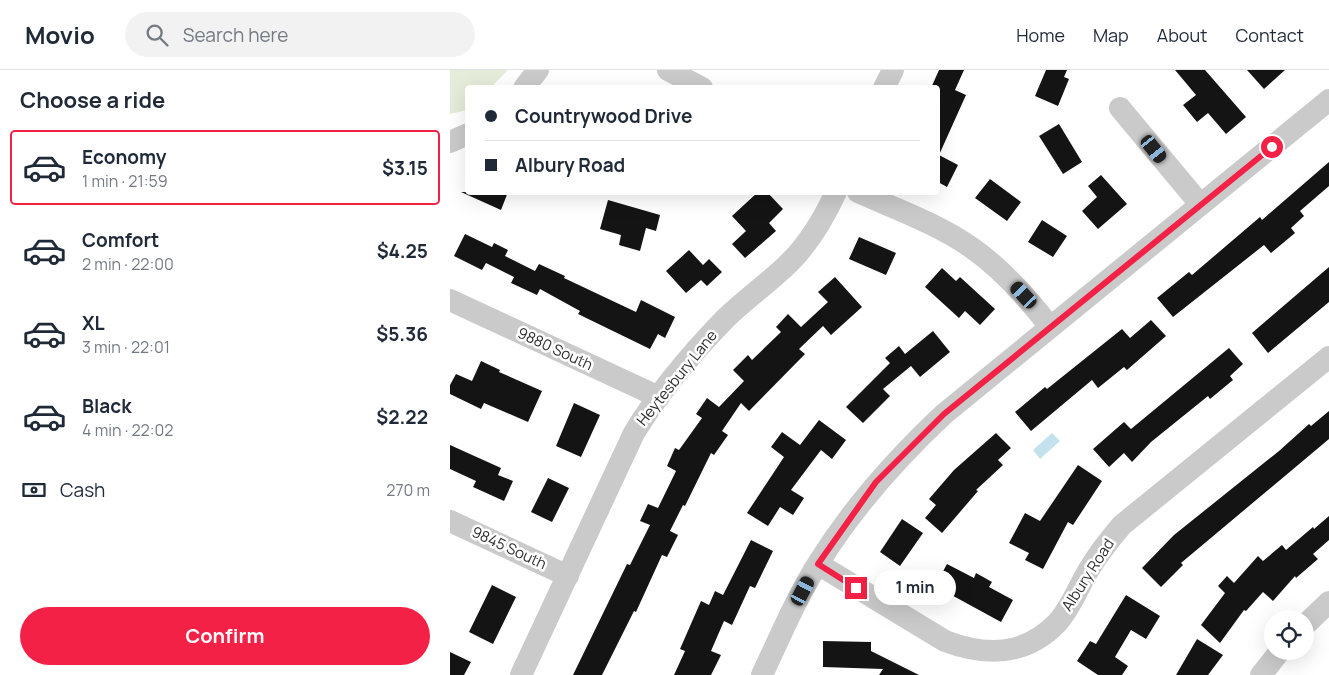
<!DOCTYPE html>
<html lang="en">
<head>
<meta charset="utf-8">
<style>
  body { margin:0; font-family:Manrope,sans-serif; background:#f2f2f3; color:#1f2937; height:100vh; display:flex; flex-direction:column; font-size:19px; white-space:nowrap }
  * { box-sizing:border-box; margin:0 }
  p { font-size:16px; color:#747a83 }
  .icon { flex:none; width:28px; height:28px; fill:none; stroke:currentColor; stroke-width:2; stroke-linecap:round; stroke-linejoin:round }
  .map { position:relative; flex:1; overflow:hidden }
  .panel { display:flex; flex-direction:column; background:#fff; width:450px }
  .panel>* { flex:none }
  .top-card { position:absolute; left:15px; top:15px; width:475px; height:110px; border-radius:5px; box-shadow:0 5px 20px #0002; display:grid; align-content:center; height:110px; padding:0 20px; background:#fff }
  .fabs { position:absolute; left:814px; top:540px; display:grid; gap:10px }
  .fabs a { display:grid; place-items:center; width:50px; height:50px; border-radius:50%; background:#fff; box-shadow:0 5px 20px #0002; font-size:25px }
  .end { position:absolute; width:22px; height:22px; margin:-11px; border:6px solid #f22145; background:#fff; box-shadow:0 0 0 2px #fff }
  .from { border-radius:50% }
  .bubble { position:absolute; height:35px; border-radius:18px; background:#fff; box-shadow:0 5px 20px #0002; font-size:16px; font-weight:700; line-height:35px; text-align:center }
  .car { position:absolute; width:15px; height:30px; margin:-15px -8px; border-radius:6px; box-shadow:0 0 4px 1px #0007; background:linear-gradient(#222 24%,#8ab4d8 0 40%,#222 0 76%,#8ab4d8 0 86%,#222 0) }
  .top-card b { display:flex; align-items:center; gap:18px; height:48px; font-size:19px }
  .top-card b+b { border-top:1px solid #e0e1e3 }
  .top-card i { width:12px; height:12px; background:#1f2937 }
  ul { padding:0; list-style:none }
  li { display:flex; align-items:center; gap:15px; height:75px; margin:0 10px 8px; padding:0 10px; border:2px solid transparent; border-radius:5px }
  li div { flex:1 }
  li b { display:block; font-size:19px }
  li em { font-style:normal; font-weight:700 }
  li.current { border-color:#f22145 }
  li>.icon { width:45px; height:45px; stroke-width:1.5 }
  h2 { padding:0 20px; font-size:22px; line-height:60px }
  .pay { display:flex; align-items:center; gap:12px; height:55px; padding:0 20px; font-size:19px }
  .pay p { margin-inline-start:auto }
  .cta { display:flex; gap:10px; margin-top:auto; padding:10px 20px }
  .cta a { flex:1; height:58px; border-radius:30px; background:#f22145; color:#fff; font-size:20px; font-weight:700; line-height:58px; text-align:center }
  header { display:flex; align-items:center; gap:30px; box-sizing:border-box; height:70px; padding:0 25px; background:#fff; border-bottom:1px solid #e0e1e3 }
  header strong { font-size:24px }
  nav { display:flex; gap:28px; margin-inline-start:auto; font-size:18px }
  .search { width:350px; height:45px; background:#f2f2f3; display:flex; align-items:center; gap:12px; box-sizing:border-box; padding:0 18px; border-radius:28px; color:#747a83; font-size:19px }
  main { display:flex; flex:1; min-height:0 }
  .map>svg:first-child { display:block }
  .green { fill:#e5ecd9 }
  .water { fill:#c4e1ee }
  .building { fill:#141414 }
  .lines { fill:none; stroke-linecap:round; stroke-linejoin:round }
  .minor { stroke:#cacaca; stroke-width:22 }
  .route { stroke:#f22145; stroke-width:6 }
  .labels { text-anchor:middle; stroke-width:5; stroke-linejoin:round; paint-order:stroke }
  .street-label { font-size:15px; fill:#2d2d2d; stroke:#fff }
</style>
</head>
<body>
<header>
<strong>Movio</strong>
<div class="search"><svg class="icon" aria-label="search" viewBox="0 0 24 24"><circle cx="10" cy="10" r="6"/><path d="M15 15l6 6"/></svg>Search here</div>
<nav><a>Home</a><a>Map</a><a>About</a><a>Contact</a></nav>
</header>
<main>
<section class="panel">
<h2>Choose a ride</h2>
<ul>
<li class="current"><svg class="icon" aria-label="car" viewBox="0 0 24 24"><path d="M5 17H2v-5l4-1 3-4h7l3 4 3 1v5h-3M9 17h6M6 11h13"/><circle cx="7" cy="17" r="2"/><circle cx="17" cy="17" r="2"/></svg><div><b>Economy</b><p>1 min · 21:59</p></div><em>$3.15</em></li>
<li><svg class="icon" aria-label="car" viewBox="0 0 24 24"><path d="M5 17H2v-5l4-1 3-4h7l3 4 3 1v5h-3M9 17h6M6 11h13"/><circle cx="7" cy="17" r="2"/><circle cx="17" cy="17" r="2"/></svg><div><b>Comfort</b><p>2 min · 22:00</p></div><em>$4.25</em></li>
<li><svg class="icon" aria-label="car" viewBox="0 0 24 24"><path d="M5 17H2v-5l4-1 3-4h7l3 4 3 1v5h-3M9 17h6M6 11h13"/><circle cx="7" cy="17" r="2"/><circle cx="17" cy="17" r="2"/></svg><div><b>XL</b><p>3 min · 22:01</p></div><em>$5.36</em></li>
<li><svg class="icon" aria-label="car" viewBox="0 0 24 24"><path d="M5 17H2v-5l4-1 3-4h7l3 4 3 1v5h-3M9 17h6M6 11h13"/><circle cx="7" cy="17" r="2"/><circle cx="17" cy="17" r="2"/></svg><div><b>Black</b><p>4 min · 22:02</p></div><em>$2.22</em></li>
</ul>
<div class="pay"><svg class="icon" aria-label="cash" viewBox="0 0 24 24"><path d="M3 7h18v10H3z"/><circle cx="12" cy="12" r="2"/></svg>Cash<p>270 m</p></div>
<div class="cta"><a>Confirm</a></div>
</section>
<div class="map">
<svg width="879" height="605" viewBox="0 0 879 605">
  <rect width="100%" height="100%" fill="#fff"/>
  <path class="green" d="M 0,0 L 58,0 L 41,17 L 18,18 L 17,40 L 0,44 Z"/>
  <path class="water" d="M 602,363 L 610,371 L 590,389 L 583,380 Z"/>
  <path class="building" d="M 489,0 L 514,0 L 505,20 L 516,25 L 489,85 L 508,95 L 497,117 L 488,112 L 488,18 L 481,18 Z
    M 596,0 L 617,0 L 614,7 L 619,9 L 608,36 L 585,26 Z
    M 725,0 L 755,0 L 796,47 L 776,64 L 758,43 L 747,52 L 733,35 L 746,25 Z
    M 797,0 L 835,0 L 814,19 Z
    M 609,54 L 632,92 L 613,104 L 589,66 Z
    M 879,92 L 879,116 L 850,141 L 854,146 L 841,158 L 845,163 L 821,183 L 814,175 L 723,247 L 707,228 L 739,202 L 742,205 L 810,147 L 812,150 Z
    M 651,105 L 677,134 L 648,159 L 632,141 L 647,127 L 638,116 Z
    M 540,109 L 571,132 L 557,151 L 525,128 Z
    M 11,122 L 58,122 L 51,140 Z
    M 308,122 L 317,122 L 333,139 L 319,153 L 326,161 L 295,188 L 282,174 L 296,161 L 282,146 Z
    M 158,130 L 210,145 L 206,161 L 196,158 L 190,181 L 169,175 L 171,165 L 150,159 Z
    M 592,150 L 617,166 L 603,187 L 578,172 Z
    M 15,164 L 42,177 L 44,173 L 58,180 L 55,186 L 85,201 L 89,194 L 115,206 L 114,208 L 186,242 L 191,230 L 225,247 L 215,268 L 208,264 L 200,279 L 128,244 L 130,241 L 90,219 L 87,225 L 61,213 L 64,207 L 36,193 L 32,200 L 4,186 Z
    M 409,167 L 446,183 L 436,205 L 399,189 Z
    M 239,180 L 253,195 L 259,189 L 272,202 L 257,216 L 251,210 L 236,223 L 216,201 Z
    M 879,197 L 879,232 L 818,283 L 802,263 Z
    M 492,198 L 506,211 L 510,207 L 545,239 L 530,255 L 515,241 L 509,248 L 475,217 Z
    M 385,207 L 412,237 L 381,265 L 373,256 L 349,279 L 355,284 L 299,341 L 291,333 L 272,361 L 278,365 L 264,385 L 261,383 L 235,436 L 233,435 L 220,461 L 228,465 L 217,487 L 212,485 L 186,542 L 184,541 L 152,605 L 123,605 L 177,494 L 180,495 L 200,455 L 190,451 L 198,434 L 208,438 L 226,401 L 217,396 L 225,378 L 229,380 L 252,348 L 246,344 L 257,328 L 269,337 L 294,311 L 283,300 L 298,285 L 302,290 L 331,262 L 326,257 L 338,244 L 351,257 L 378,232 L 368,222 Z
    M 701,250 L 716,266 L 677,300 L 674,297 L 648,318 L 642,310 L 581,361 L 565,342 L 595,317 L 597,319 L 672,259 L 680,268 Z
    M 483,261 L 500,282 L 470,307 L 461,296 L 433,319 L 440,326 L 413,353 L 396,337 L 440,293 L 435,288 L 449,276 L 455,284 Z
    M 779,278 L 793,294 L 780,306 L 783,310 L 760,329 L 758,326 L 701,372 L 682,392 L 674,383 L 659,397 L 643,379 L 674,352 L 681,359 Z
    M 31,291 L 50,300 L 49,302 L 92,321 L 78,352 L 34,333 L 31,339 L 0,324 L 0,315 L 6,304 L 22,311 Z
    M 124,333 L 150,345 L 131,387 L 106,376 Z
    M 879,341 L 879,369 L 731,493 L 733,495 L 711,517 L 692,498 L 724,465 L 829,381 L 859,354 L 861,356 Z
    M 369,350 L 396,370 L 382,389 L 371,380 L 341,420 L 354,428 L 343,445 L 330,437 L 318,456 L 297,443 L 334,387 L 321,377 L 332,362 L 350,375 Z
    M 546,363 L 561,378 L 548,390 L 553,395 L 526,420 L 528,421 L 492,463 L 475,448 L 486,435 L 479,429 L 504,400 Z
    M 0,375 L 51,398 L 48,405 L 63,411 L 54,431 L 23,417 L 26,411 L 0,399 Z
    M 628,395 L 652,411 L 623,455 L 618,452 L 593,499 L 575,490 L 579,483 L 559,473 L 575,443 L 590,451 Z
    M 98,408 L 119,418 L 102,452 L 81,442 Z
    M 879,446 L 879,470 L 863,484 L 868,489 L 846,508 L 845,506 L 823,531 L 813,522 L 796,541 L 794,540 L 770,573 L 751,555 L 775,523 L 768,516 L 777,506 L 784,513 L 808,486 L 813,491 L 832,475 L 836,480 L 863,457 L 864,459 Z
    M 452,449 L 473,463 L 450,496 L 430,482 Z
    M 301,470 L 323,481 L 305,518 L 300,516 L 282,555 L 274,551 L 261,581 L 271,585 L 261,605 L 224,605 L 235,581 L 230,579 L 251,531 L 259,535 L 265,521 L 273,525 Z
    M 497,494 L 524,508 L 526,503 L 542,512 L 539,517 L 563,530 L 551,552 L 485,516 Z
    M 42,515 L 66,527 L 43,574 L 19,562 Z
    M 676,525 L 710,546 L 696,569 L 681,560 L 665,587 L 678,596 L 672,605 L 648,605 L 627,591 L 640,571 L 646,574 Z
    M 747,569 L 773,585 L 758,605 L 726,605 Z
    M 373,571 L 421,572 L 421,581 L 469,605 L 429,605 L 433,599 L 373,597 Z
    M 0,582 L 21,592 L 14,605 L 0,605 Z"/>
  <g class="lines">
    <path class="minor" d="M 218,0 L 252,18
      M 74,18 L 88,0
      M 434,18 L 443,0
      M 670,38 L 750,134
      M 0,72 L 18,64
      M 408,122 C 446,139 488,154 522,178 C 552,199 577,227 600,257
      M 0,230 L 209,327
      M 0,451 L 118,506
      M 368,494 L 495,571 C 535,586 574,587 607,553 C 620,539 628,518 638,501 C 648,484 660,469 672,455 L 879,287
      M 855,555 L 879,532
      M 71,605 L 184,363 C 209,322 241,284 274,250 C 295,229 319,213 340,192 C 360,172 374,148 386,122
      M 312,605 C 330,567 346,528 369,492 C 404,436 446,389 494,344 L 879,30
      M 811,605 L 830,581"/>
  </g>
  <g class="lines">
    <path class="route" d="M 406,518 L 368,494 L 426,412 L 494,344 L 822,77"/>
  </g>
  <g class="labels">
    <g class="street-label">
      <text transform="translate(105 279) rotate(25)" y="5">9880 South</text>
      <text transform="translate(227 308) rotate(-51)" y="5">Heytesbury Lane</text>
      <text transform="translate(59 478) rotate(25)" y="5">9845 South</text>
      <text transform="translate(638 505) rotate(-57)" y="5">Albury Road</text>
    </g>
  </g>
</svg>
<div class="fabs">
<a><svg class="icon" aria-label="locate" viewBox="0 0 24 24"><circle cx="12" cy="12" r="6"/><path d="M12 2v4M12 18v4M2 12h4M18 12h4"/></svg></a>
</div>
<i class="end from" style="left:822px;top:77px"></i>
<i class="end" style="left:406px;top:518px"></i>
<div class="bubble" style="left:424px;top:500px;width:82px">1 min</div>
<i class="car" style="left:704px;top:79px;rotate:141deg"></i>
<i class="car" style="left:574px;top:225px;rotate:317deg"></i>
<i class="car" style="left:353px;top:521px;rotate:28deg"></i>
<div class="top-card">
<b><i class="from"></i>Countrywood Drive</b>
<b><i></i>Albury Road</b>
</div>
</div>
</main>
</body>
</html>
